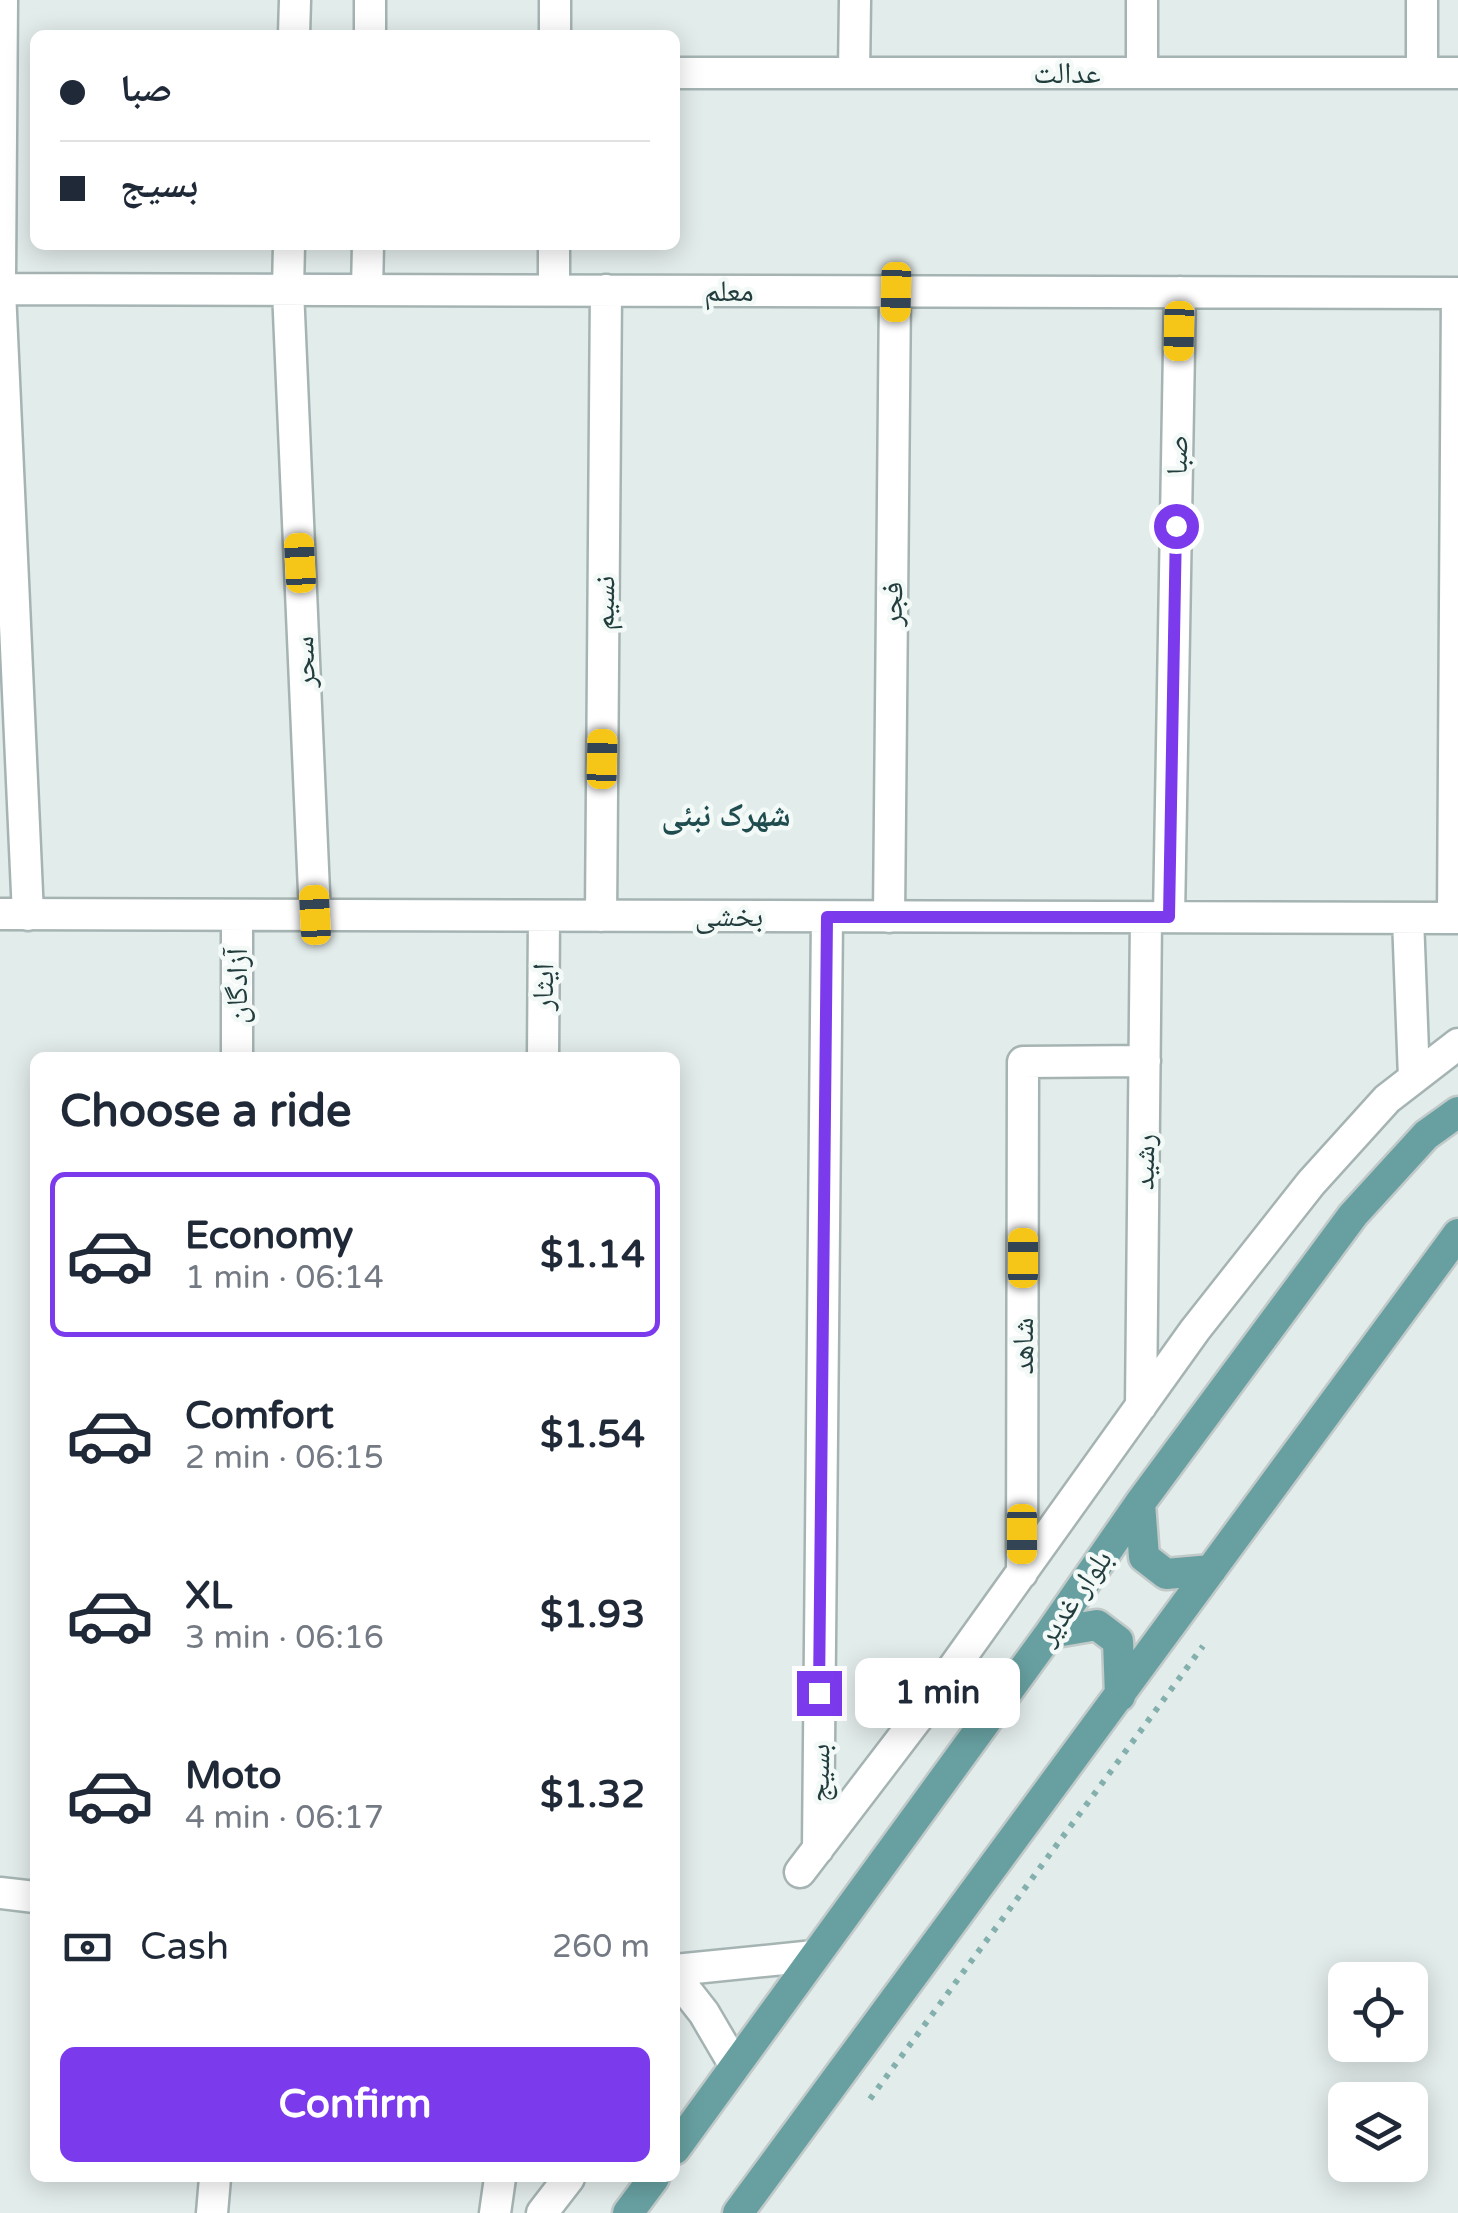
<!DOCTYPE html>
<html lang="en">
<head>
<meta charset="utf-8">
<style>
  body { margin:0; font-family:"Varela Round","Noto Naskh Arabic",sans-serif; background:#f6f6f7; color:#1f2937; height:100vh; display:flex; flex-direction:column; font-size:38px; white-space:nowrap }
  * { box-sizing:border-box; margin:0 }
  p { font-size:32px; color:#747a83 }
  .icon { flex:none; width:55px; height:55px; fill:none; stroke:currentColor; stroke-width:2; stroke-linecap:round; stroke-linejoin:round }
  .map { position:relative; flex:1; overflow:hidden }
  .drawer { position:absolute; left:30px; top:1052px; width:650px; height:1130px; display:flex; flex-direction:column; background:#fff; border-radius:15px; box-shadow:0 5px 25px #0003 }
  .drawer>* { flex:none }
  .hud { position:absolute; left:30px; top:30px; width:650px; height:220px; border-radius:15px; box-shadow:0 5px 25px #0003; display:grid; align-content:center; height:220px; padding:0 30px; background:#fff }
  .buttons { position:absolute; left:1328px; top:1962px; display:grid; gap:20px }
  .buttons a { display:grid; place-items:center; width:100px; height:100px; border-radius:15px; background:#fff; box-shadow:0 5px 25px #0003; font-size:50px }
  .end { position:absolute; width:45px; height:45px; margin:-22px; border:12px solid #7c3aed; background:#fff; box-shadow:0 0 0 5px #fff }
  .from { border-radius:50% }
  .bubble { position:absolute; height:70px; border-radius:15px; background:#fff; box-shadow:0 5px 25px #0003; font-size:32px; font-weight:700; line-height:70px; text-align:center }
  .car { position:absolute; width:30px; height:60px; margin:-30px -15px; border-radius:12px; box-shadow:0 0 8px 2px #0007; background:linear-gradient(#f5c518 24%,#345 0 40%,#f5c518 0 76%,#345 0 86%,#f5c518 0) }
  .hud b { display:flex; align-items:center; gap:35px; height:95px; font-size:38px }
  .hud b+b { border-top:2px solid #e0e1e3 }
  .hud i { width:25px; height:25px; background:#1f2937 }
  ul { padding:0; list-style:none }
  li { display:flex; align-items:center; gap:30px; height:165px; margin:0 20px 15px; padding:0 10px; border:5px solid transparent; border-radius:15px }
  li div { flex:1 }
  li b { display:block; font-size:38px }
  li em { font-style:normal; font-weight:700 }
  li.on { border-color:#7c3aed }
  li>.icon { width:90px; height:90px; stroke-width:1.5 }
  h2 { padding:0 30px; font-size:45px; line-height:120px }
  .pay { display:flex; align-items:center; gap:25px; height:110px; padding:0 30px; font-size:38px }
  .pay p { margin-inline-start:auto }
  .button { display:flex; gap:20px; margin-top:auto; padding:20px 30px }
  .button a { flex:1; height:115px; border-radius:15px; background:#7c3aed; color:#fff; font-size:40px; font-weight:700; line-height:115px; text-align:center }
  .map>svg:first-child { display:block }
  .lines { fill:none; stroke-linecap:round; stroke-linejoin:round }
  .minor-casing { stroke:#a5b4b3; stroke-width:35 }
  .major-casing { stroke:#c1c9c9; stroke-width:35 }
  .path { stroke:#83afad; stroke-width:6; stroke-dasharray:5 8; stroke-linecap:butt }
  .minor { stroke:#fff; stroke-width:30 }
  .major { stroke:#68a0a1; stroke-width:30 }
  .route { stroke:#7c3aed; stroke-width:12 }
  .labels { text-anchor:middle; stroke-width:9; stroke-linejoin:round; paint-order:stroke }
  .street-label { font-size:30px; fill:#223d3d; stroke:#f3f9f7 }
  .neighbourhood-label { font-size:32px; font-weight:bold; fill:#1f4d4f; stroke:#f3f9f7 }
</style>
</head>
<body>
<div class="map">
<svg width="1458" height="2213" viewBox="0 0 1458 2213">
  <rect width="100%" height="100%" fill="#e2ecea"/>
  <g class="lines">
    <defs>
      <path id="minor" d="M 1142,0 L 1142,73
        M 1422,0 L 1422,73
        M 294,35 L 295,0
        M 370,35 L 370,0
        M 555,35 L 555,0
        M 675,73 L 1458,73
        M 854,73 L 855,0
        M 289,245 L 288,290 L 315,915
        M 0,276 L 2,0
        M 0,289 L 1458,293
        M 367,290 L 368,245
        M 554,290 L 554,245
        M 0,291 L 28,915
        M 0,914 L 1458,918
        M 237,915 L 237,1058
        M 601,916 L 606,290
        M 889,917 L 895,291
        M 1169,917 L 1180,292
        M 1408,918 L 1414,1078
        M 1453,918 L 1457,293
        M 543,1058 L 544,916
        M 1141,1406 L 1146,918
        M 1022,1573 L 1023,1062 L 1145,1061
        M 818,1849 L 827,917
        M 800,1872 L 916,1720 L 1195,1330 L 1311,1183 L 1387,1099 L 1458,1044
        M 0,1893 L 35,1897
        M 675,1970 L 814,1956
        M 675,1976 L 704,2013 L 735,2066
        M 212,2213 L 215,2178
        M 495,2213 L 500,2178
        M 542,2213 L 569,2178"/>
      <path id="major" d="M 1140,1503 L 1144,1557 L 1166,1574 L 1211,1570
        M 1050,1633 L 1097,1625 L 1118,1641 L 1120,1696
        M 675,2149 L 1050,1633 L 1140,1503 L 1353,1215 L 1426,1135 L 1458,1112
        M 628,2213 L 654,2178
        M 738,2213 L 1458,1234"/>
    </defs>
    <use href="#minor" class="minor-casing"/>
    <use href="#major" class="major-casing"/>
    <path class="path" d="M 870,2099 L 1203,1646"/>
    <use href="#minor" class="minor"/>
    <use href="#major" class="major"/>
  </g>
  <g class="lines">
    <path class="route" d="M 819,1693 L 827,917 L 1169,917 L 1176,526"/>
  </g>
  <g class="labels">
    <g class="street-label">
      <text x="1067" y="83">عدالت</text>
      <text x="729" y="301">معلم</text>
      <text transform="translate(1177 455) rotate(-89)" y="10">صبا</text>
      <text transform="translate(604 603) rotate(-89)" y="10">نسیم</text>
      <text transform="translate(892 604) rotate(-89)" y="10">فجر</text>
      <text transform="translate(304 662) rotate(-92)" y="10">سحر</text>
      <text x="729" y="926">بخشی</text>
      <text transform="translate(237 986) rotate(-90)" y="10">آزادگان</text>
      <text transform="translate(543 987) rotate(-89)" y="10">ایثار</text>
      <text transform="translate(1144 1162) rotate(-89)" y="10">رشید</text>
      <text transform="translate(1023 1346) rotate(-90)" y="10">شاهد</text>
      <text transform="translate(1074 1597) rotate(-55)" y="10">بلوار غدیر</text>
      <text transform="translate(819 1773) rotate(-89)" y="10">بسیج</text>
    </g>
    <g class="neighbourhood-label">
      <text x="726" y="826">شهرک نبئی</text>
    </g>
  </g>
</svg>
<div class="buttons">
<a><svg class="icon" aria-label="locate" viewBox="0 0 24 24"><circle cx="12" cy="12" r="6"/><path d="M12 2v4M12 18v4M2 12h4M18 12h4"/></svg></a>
<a><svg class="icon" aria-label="layers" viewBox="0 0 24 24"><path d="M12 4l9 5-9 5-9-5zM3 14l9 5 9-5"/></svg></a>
</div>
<i class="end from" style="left:1176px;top:526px"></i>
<i class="end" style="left:819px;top:1693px"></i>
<div class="bubble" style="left:855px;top:1658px;width:165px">1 min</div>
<i class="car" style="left:896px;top:292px;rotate:181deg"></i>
<i class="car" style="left:1179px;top:331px;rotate:181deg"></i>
<i class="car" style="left:300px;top:563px;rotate:357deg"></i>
<i class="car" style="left:602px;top:759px;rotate:1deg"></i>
<i class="car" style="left:315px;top:915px;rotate:357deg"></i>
<i class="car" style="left:1023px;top:1258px;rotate:0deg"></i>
<i class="car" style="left:1022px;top:1534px;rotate:180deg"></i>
<div class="hud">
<b><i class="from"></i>صبا</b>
<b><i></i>بسیج</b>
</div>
<section class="drawer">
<h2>Choose a ride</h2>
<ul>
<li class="on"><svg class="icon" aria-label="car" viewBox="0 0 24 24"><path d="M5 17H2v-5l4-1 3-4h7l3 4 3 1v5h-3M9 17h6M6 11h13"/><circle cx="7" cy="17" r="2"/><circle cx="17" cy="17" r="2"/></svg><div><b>Economy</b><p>1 min · 06:14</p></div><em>$1.14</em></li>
<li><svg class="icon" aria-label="car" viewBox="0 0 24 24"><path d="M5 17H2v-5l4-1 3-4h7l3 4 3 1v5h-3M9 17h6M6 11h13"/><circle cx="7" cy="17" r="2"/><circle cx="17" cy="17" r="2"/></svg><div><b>Comfort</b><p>2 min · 06:15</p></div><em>$1.54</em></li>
<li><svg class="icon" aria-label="car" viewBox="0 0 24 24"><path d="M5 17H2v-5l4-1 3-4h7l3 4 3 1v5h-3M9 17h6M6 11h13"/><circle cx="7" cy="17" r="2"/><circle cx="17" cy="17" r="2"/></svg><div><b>XL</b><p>3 min · 06:16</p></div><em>$1.93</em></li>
<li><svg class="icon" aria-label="car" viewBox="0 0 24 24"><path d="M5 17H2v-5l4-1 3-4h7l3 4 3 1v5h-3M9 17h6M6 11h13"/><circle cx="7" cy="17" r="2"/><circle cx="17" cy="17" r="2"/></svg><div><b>Moto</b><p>4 min · 06:17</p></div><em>$1.32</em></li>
</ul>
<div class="pay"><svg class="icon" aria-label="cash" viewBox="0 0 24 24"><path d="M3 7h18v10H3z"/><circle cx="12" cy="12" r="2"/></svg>Cash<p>260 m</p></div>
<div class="button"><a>Confirm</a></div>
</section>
</div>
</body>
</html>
